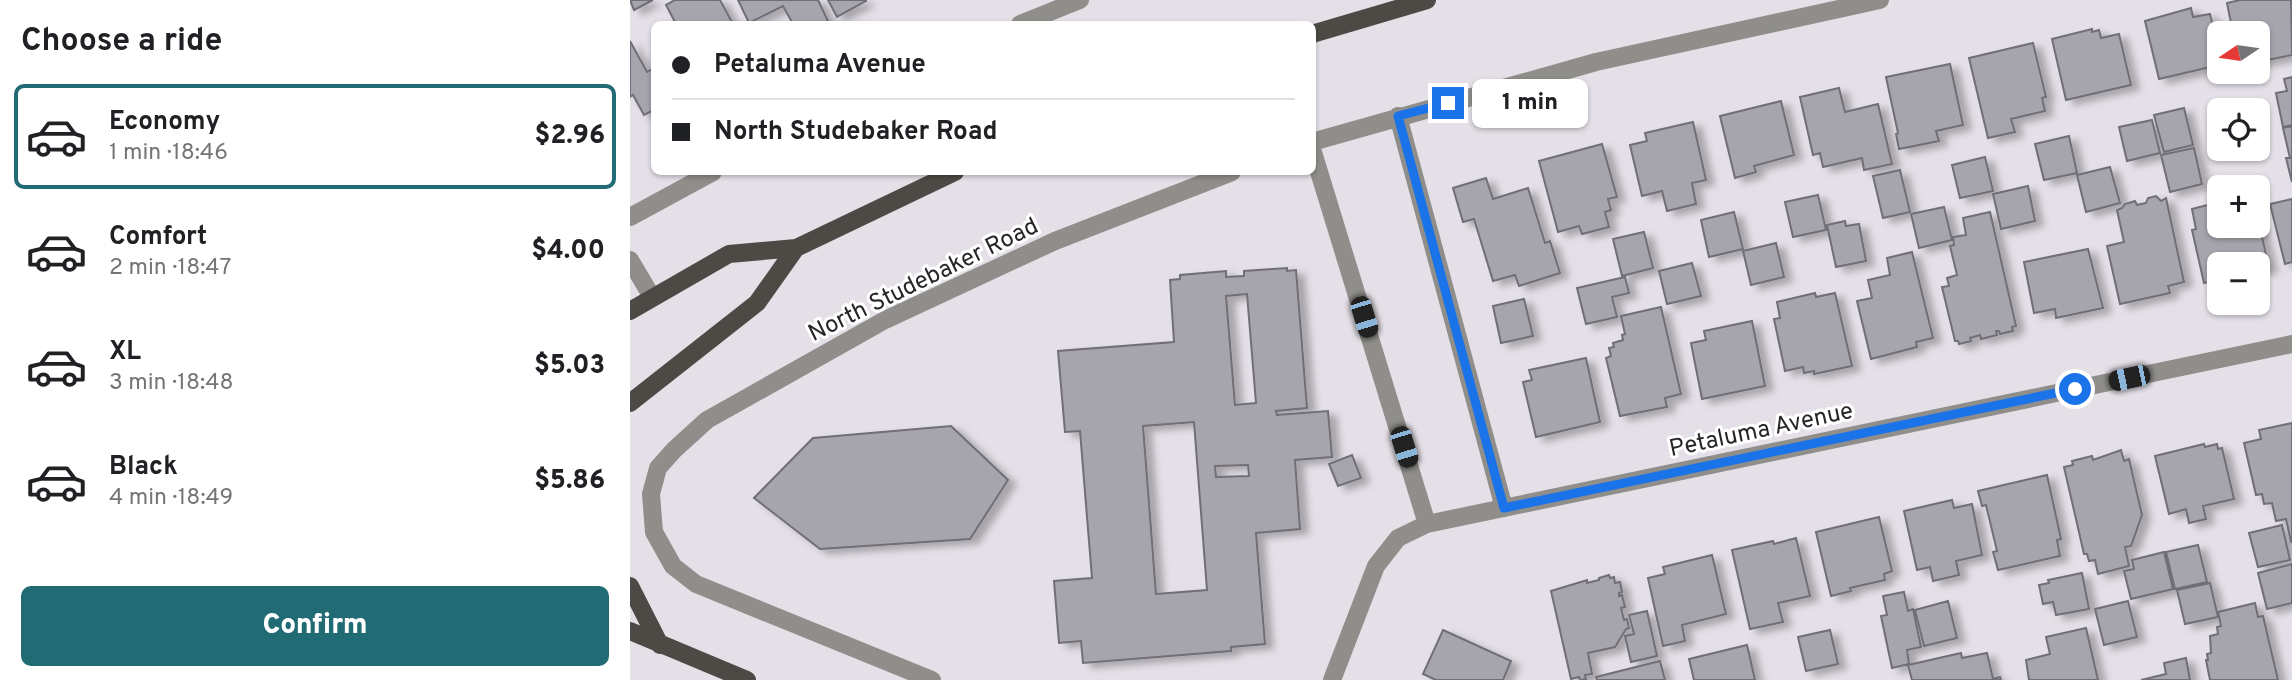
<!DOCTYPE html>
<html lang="en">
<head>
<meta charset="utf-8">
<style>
  body { margin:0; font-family:Overpass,sans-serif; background:#f2f2f2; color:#202124; height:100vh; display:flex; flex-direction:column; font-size:26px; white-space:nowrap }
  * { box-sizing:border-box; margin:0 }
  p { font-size:23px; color:#757577 }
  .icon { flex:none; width:38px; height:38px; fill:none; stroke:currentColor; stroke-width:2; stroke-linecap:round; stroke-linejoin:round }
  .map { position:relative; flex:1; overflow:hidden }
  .drawer { display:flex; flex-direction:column; background:#fff; width:630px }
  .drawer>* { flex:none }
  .banner { position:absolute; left:21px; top:21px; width:665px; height:154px; border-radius:10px; box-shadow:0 2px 5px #0004; display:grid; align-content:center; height:154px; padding:0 21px; background:#fff }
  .needle { width:46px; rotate:257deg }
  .controls { position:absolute; left:1577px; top:21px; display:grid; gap:14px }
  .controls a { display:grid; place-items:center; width:63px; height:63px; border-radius:10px; background:#fff; box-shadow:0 2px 5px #0004; font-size:35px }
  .end { position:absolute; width:32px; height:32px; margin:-16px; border:9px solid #1a73e8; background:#fff; box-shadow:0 0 0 4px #fff }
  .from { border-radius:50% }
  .bubble { position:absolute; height:49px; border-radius:10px; background:#fff; box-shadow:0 2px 5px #0004; font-size:23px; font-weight:800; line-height:49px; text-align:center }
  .car { position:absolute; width:21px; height:42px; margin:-21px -10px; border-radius:9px; box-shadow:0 0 5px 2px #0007; background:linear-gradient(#222 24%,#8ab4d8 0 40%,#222 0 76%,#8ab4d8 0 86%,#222 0) }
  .banner b { display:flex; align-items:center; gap:24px; height:66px; font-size:26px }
  .banner b+b { border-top:2px solid #e0e0e0 }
  .banner i { width:18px; height:18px; background:#202124 }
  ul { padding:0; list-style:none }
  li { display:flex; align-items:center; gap:21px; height:105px; margin:0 14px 10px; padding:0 7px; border:4px solid transparent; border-radius:10px }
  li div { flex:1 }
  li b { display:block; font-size:26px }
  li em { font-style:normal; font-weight:800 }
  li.active { border-color:#216b75 }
  li>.icon { width:63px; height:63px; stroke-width:1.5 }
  h2 { padding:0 21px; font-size:32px; line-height:84px }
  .primary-button { display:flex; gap:14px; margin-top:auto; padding:14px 21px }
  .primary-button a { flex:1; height:80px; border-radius:10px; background:#216b75; color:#fff; font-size:28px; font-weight:800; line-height:80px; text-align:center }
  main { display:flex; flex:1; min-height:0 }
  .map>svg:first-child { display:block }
  .building { fill:#a6a5ad; stroke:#706e76; stroke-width:2; fill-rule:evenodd; filter:url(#shadow) }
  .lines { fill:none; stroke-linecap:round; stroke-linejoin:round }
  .minor { stroke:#8f8e8a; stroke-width:18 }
  .major { stroke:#4c4a44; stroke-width:18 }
  .route { stroke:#1a73e8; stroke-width:9 }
  .labels { text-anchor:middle; stroke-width:6; stroke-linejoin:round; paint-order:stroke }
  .street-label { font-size:24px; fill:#272528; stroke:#fff }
</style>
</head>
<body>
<main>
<section class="drawer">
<h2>Choose a ride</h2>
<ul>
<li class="active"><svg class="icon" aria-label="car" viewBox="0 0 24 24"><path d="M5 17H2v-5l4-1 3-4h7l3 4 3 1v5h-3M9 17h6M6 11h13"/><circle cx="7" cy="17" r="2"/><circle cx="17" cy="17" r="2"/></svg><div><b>Economy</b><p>1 min · 18:46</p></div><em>$2.96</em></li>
<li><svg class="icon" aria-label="car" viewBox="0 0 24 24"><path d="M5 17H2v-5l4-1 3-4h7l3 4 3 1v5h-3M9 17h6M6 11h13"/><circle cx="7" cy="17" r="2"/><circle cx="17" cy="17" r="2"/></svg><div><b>Comfort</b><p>2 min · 18:47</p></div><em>$4.00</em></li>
<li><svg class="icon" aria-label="car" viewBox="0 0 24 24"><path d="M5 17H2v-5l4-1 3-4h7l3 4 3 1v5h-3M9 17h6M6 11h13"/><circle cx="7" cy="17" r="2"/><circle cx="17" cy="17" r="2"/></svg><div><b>XL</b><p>3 min · 18:48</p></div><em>$5.03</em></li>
<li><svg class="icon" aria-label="car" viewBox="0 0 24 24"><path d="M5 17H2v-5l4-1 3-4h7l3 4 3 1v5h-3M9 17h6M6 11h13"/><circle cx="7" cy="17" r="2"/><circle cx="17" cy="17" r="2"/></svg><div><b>Black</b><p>4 min · 18:49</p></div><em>$5.86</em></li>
</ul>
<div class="primary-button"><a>Confirm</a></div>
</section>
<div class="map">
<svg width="1662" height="680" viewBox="0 0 1662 680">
  <defs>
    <filter id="shadow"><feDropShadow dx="8" dy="4.5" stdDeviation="3.5" flood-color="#0004"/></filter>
  </defs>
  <rect width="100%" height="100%" fill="#e5e0e8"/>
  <path class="building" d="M 0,0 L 23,0 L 4,10 Z
    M 45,0 L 90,0 L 103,24 L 46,24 L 36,5 Z
    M 108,0 L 188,0 L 198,21 L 192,24 L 163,24 L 153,6 L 119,23 Z
    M 198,0 L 236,0 L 236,1 L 207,17 Z
    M 1610,0 L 1661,0 L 1662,55 L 1628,62 L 1628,33 L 1603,33 L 1597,3 Z
    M 1561,8 L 1563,17 L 1580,14 L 1589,52 L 1589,65 L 1529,79 L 1515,21 Z
    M 1462,29 L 1462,32 L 1469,30 L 1471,38 L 1489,34 L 1501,85 L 1436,100 L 1422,39 Z
    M 0,41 L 17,72 L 24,68 L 24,110 L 14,115 L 3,95 L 0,97 Z
    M 1403,43 L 1416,97 L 1412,98 L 1415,111 L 1381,119 L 1385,132 L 1358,138 L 1339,58 Z
    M 1320,64 L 1333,125 L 1306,131 L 1309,141 L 1269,149 L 1266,134 L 1268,133 L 1256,77 Z
    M 1662,77 L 1662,125 L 1653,127 L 1646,93 L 1657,91 L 1654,79 Z
    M 1209,88 L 1215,112 L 1248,104 L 1262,164 L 1234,170 L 1232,158 L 1193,167 L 1190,153 L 1183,155 L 1170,97 Z
    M 1151,101 L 1164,155 L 1124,166 L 1126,172 L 1105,178 L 1090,116 Z
    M 1554,108 L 1563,145 L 1534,152 L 1524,115 Z
    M 1522,120 L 1530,153 L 1497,161 L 1489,127 Z
    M 1063,122 L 1076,180 L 1062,183 L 1066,204 L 1037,211 L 1032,191 L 1012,196 L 1000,145 L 1017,141 L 1015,133 Z
    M 1662,126 L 1662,182 L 1656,158 L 1660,158 L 1653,128 Z
    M 1439,136 L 1447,173 L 1414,180 L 1405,144 Z
    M 972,144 L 987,197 L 978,199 L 981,210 L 975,212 L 979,227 L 952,234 L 949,226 L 928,232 L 909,161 Z
    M 1564,148 L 1572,184 L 1540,192 L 1531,155 Z
    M 1355,157 L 1363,191 L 1330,198 L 1322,165 Z
    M 1480,167 L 1490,203 L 1456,212 L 1447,175 Z
    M 1270,170 L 1280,212 L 1253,218 L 1243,176 Z
    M 856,178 L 863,199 L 898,188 L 915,243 L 920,241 L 930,273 L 889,286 L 885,275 L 863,281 L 844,219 L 833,222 L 823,188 Z
    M 1398,186 L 1405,221 L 1371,229 L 1363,194 Z
    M 1188,195 L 1196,230 L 1163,237 L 1155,202 Z
    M 1526,196 L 1531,201 L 1536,198 L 1554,282 L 1538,286 L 1540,293 L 1490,304 L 1477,246 L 1494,242 L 1487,210 L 1492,208 L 1495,204 L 1505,201 L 1507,205 L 1516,203 L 1518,198 Z
    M 1662,199 L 1662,262 L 1655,264 L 1640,204 Z
    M 1589,202 L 1589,226 L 1628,226 L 1628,219 L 1639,268 L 1628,270 L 1628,264 L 1589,264 L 1589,279 L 1574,283 L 1562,230 L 1566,229 L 1562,209 Z
    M 1314,207 L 1322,240 L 1289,248 L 1281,214 Z
    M 1104,212 L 1113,249 L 1079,257 L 1071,220 Z
    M 1360,212 L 1386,326 L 1382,327 L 1383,331 L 1370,334 L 1369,331 L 1366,331 L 1367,335 L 1351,339 L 1350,335 L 1340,338 L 1341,341 L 1329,344 L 1328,341 L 1325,341 L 1312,287 L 1319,286 L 1317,278 L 1327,275 L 1320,246 L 1324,245 L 1323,237 L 1336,235 L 1333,218 Z
    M 1215,221 L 1216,226 L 1229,224 L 1236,261 L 1206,267 L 1197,225 Z
    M 1014,232 L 1023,268 L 992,276 L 983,239 Z
    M 1146,243 L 1154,277 L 1121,285 L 1113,251 Z
    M 1458,249 L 1473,308 L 1426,318 L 1425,309 L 1404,313 L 1394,262 Z
    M 1282,252 L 1303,338 L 1286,342 L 1287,347 L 1241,359 L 1227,301 L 1242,298 L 1238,280 L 1260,275 L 1257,258 Z
    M 1062,263 L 1071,296 L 1037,304 L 1029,271 Z
    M 657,268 L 657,271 L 666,270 L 677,408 L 646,411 L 647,415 L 698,411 L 702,457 L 665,460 L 670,529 L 626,533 L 635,644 L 601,647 L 601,651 L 453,663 L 451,641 L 429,643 L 424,581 L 462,578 L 450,431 L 435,432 L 428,351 L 544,342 L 540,280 L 550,279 L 550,275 L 596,271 L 596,277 L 614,276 L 614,271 ZM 617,294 L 626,403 L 605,405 L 596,296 ZM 564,422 L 577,590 L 526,594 L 513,426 ZM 618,465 L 619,476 L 586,477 L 585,466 Z
    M 995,277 L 999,293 L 982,297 L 987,317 L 956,324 L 947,288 Z
    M 1185,293 L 1186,297 L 1205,293 L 1222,366 L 1184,374 L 1184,371 L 1174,373 L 1173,367 L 1155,371 L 1144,319 L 1150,318 L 1147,302 Z
    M 894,299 L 903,336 L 871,343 L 863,306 Z
    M 1031,307 L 1051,394 L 1035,398 L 1037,407 L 990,416 L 976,358 L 981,356 L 979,348 L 984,347 L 983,343 L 993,340 L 992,335 L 995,334 L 991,316 Z
    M 1122,321 L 1135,386 L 1072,399 L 1061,343 L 1076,340 L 1074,331 Z
    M 956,358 L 970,422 L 906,437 L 893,382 L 902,380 L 899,370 Z
    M 1662,423 L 1662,542 L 1661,542 L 1656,519 L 1646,521 L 1642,503 L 1634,504 L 1632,494 L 1626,495 L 1614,443 L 1631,439 L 1629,430 Z
    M 321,426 L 378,480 L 340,539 L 190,549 L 124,498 L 183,438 Z
    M 1574,444 L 1575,447 L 1587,444 L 1588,449 L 1592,448 L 1604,499 L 1573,506 L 1576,519 L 1559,523 L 1556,509 L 1539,514 L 1525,456 Z
    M 1491,450 L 1494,461 L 1499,459 L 1512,515 L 1501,546 L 1495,547 L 1499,566 L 1468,574 L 1465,560 L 1459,561 L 1457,554 L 1454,554 L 1434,467 L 1443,465 L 1442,461 L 1462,456 L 1463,460 Z
    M 722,455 L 731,478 L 708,486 L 699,464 Z
    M 1417,475 L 1431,539 L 1427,540 L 1430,556 L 1368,570 L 1363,552 L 1367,551 L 1356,505 L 1352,506 L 1348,491 Z
    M 1322,500 L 1324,508 L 1342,504 L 1352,555 L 1326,561 L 1329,575 L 1303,581 L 1300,567 L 1287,570 L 1274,511 Z
    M 1249,517 L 1262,571 L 1254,574 L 1255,580 L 1220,588 L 1221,591 L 1201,596 L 1186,532 Z
    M 1652,525 L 1660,560 L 1628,567 L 1619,533 Z
    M 1166,538 L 1180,596 L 1148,603 L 1153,622 L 1120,629 L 1102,550 L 1143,541 L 1144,544 Z
    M 1568,545 L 1577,582 L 1545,589 L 1536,552 Z
    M 1534,552 L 1543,589 L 1501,599 L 1494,571 L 1504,569 L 1502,560 Z
    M 1082,555 L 1096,614 L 1052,625 L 1055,641 L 1033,646 L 1018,578 L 1035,574 L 1033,567 Z
    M 1662,564 L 1662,603 L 1637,609 L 1628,573 Z
    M 1452,573 L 1459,609 L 1426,615 L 1423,602 L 1413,604 L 1409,585 L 1419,583 L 1418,580 Z
    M 979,575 L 980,578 L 984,577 L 985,583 L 990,582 L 992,592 L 989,593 L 989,596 L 992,595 L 995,607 L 991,608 L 994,620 L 997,619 L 999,628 L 996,629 L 985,647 L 958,653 L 962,674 L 955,675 L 956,679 L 950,680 L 949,677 L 941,679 L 921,591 L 957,580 L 957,583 L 969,580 L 969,578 Z
    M 1580,583 L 1588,617 L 1555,624 L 1547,590 Z
    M 1274,592 L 1278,611 L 1283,609 L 1291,647 L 1277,650 L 1279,664 L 1262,668 L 1251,616 L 1257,615 L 1253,596 Z
    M 1318,601 L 1327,638 L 1294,646 L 1285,610 Z
    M 1498,601 L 1507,637 L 1474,645 L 1465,609 Z
    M 1625,603 L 1628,617 L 1633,616 L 1648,680 L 1580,680 L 1576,660 L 1578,660 L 1577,654 L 1581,653 L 1580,636 L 1588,634 L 1587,627 L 1591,626 L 1588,612 Z
    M 1017,611 L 1027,656 L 1001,662 L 995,636 L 1004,634 L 999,615 Z
    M 1456,628 L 1468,680 L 1399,680 L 1396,660 L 1420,654 L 1416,637 Z
    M 813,630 L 881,661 L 873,680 L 806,680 L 793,674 Z
    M 1200,630 L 1208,664 L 1176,671 L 1168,637 Z
    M 1117,645 L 1125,680 L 1064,680 L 1059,659 Z
    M 1331,653 L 1332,658 L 1357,653 L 1363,679 L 1370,677 L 1371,680 L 1282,680 L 1278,665 Z
    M 1556,658 L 1560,680 L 1511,680 L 1536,674 L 1534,663 Z
    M 1030,661 L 1035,680 L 967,680 L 966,677 Z"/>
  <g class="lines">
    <path class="minor" d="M 390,24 L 450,0
      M 768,116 L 874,508
      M 682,142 L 966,62 L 1250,0
      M 682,149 L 797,524
      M 0,217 L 83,172
      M 0,260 L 22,297
      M 302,680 L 66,584 L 43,566 L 24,532 L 21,494 L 28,468 L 44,450 L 77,420 L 255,320 L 425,241 L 602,172
      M 702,680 L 746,566 L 768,538 L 797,524 L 1662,344"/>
    <path class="major" d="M 682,34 L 797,0
      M 0,311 L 99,254 L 166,248 L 325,172
      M 0,403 L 127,303 L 166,248
      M 0,586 L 30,645
      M 0,631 L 117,680"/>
  </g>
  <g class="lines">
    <path class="route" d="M 818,103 L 768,116 L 874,508 L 1445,389"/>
  </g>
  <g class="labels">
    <g class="street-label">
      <text transform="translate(293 279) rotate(-26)" y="8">North Studebaker Road</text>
      <text transform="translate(1131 429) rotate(-12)" y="8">Petaluma Avenue</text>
    </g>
  </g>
</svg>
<div class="controls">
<a><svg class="needle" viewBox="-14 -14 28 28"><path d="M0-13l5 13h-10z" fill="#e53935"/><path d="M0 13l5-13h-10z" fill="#757577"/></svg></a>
<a><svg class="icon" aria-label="locate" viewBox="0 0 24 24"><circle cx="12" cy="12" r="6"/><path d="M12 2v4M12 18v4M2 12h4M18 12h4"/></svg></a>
<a>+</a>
<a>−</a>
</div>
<i class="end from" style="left:1445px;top:389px"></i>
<i class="end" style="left:818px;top:103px"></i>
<div class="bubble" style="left:842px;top:79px;width:116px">1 min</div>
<i class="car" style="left:734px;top:317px;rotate:163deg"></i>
<i class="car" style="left:1499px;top:378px;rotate:258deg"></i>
<i class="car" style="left:774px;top:447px;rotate:163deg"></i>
<div class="banner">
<b><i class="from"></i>Petaluma Avenue</b>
<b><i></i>North Studebaker Road</b>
</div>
</div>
</main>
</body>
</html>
